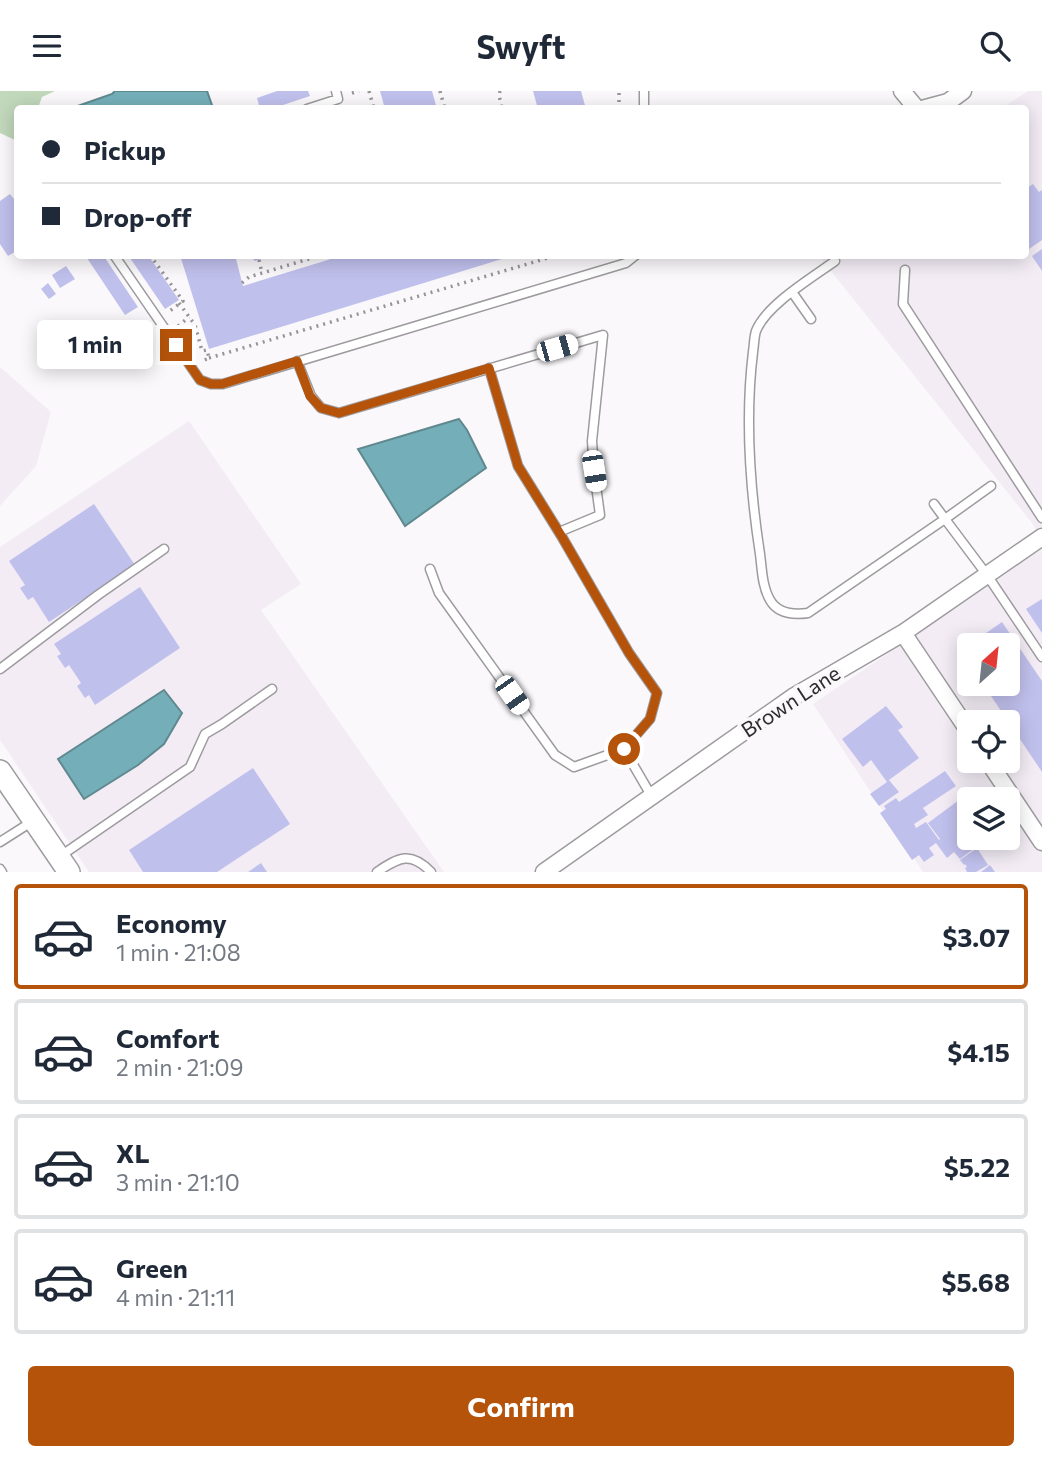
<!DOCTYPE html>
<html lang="en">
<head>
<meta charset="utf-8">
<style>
  body { margin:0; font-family:Commissioner,sans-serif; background:#f6f6f7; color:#1f2937; height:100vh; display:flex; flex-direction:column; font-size:26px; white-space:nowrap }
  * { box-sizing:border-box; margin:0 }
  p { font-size:23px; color:#747a83 }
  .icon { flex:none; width:38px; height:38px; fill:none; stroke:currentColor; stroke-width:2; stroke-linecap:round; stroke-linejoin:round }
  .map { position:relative; height:781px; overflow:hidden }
  .side { display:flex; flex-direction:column; background:#fff; flex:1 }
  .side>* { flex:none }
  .hud { position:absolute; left:14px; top:14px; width:1015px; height:154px; border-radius:7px; box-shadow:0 4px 18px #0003; display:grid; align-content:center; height:154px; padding:0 28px; background:#fff }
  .needle { width:46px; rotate:27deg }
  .buttons { position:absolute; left:957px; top:542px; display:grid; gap:14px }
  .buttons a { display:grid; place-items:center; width:63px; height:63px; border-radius:7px; background:#fff; box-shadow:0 4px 18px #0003; font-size:35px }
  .end { position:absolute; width:32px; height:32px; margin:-16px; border:9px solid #b45309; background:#fff; box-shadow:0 0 0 4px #fff }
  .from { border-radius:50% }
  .bubble { position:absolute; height:49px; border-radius:7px; background:#fff; box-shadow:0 4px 18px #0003; font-size:23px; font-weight:700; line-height:49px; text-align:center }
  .car { position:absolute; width:21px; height:42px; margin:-21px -10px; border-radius:9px; box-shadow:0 0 5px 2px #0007; background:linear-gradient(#fff 24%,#345 0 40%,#fff 0 76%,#345 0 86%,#fff 0) }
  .hud b { display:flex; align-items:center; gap:24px; height:66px; font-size:26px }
  .hud b+b { border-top:2px solid #e0e1e3 }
  .hud i { width:18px; height:18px; background:#1f2937 }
  ul { padding:12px 0 0; list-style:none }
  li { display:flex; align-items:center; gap:21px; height:105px; margin:0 14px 10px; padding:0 14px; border:4px solid #e0e1e3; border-radius:7px }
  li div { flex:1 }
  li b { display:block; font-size:26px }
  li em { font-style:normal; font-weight:700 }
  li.on { border-color:#b45309 }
  li>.icon { width:63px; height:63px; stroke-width:1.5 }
  .cta { display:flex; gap:14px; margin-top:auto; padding:14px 28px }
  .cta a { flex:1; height:80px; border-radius:7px; background:#b45309; color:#fff; font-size:28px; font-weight:700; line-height:80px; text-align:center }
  header { display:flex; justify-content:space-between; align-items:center; height:91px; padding:0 28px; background:#fff; font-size:32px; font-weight:700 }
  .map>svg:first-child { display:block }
  .built { fill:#f3ecf5; fill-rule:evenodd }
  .green { fill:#c1d8bb }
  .water { fill:#74afb9; stroke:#5f888f; stroke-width:2 }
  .building { fill:#c0c0ed }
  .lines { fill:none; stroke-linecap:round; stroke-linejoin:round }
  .service-casing { stroke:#9d9b9e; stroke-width:11 }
  .minor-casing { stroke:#9d9b9e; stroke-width:19 }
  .tertiary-casing { stroke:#9d9b9e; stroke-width:24 }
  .path { stroke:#969496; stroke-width:3.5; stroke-dasharray:2 5; stroke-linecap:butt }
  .service { stroke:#fff; stroke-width:8 }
  .minor { stroke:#fff; stroke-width:16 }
  .tertiary { stroke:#fff; stroke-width:21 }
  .route { stroke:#b45309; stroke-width:9 }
  .labels { text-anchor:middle; stroke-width:7; stroke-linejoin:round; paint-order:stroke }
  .street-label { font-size:21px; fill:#2d2c2d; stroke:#faf8fb }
</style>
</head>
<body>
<header><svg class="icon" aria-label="menu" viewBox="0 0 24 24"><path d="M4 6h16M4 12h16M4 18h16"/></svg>Swyft<svg class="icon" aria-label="search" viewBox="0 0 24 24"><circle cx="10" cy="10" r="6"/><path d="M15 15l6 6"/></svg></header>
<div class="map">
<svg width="1042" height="781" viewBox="0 0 1042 781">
  <rect width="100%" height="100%" fill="#faf8fb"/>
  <path class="built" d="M 1028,0 L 1042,0 L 1042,450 L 1032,432 L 819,165 L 1026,164 L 1026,18 L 1002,17 Z
    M 0,276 L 51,321 L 36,375 L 0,415 Z
    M 189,330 L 301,493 L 261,519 L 444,781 L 89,781 L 0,649 L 0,456 Z
    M 1042,458 L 1042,781 L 923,781 L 813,613 ZM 970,555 L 1008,555 L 1008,593 L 970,593 ZM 970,632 L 1008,632 L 1008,670 L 970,670 ZM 970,709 L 1008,709 L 1008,747 L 970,747 Z"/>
  <path class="green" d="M 0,0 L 55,0 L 42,6 L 38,17 L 18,18 L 17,50 L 0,42 Z"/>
  <path class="water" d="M 115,0 L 207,0 L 213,17 L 72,17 L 112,3 Z
    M 459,328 L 467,339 L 486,377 L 405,435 L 358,358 Z
    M 164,599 L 182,622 L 164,653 L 138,674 L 84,708 L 58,668 Z"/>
  <path class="building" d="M 277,0 L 308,0 L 310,5 L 271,18 L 260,18 L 257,7 Z
    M 380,0 L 432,0 L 437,18 L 385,18 Z
    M 533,0 L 581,0 L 586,18 L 538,18 Z
    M 1033,93 L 1039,101 L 1042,99 L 1042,149 L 1029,158 L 1026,154 L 1026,98 Z
    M 10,103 L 18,113 L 18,159 L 8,165 L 0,153 L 0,110 Z
    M 1042,158 L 1042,180 L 1032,165 Z
    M 85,164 L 103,164 L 138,216 L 125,224 Z
    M 128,164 L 148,164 L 179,209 L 165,218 Z
    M 180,164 L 235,164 L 243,195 L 344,164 L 512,165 L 209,258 Z
    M 248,164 L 265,164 L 264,167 L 255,170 Z
    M 66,175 L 75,188 L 60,197 L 52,184 Z
    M 48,192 L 56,203 L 49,208 L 41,198 Z
    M 94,413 L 135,474 L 49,531 L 33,506 L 28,509 L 20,497 L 25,494 L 9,470 Z
    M 140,496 L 180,557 L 95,614 L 89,604 L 85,607 L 77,595 L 81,592 L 69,574 L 65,577 L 57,565 L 61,563 L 54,553 Z
    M 1042,508 L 1042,542 L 1026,518 Z
    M 1002,531 L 1042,590 L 1042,681 L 983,593 L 1008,593 L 1008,555 L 970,555 L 970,574 L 960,560 Z
    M 886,615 L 903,636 L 898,639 L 919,667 L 889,689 L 899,701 L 879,715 L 870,703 L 887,691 L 871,669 L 863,676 L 842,648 Z
    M 253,677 L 290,733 L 217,781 L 143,781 L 129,759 Z
    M 945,680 L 956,695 L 923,717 L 928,724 L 914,733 L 916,737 L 926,731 L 939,749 L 940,748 L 928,732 L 959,709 L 970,725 L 963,731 L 970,740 L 970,747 L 975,747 L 980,753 L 960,768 L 954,761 L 947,767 L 936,752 L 929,757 L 934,764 L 924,771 L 919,764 L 912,769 L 880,722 L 886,718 L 884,715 L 896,707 L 899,711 Z
    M 977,757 L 988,774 L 976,781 L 967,781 L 965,777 L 967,776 L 965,773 L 964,774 L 960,769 Z
    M 261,772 L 267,781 L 248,781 Z
    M 990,774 L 995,781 L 981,781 Z"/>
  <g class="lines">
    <defs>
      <path id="service" d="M 644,0 L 644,18
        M 307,18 L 338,8 L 336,0
        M 114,164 L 200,289 L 211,293 L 223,293 L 626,172 L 636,164
        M 835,170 C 813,186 766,214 756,240 C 754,246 754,255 753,261 C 745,326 750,398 760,463 C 762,478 762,495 770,509 C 778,523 794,524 808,522 L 945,428 L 987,484 L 1042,566
        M 905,179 L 903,213 L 1042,427
        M 792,201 L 811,228
        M 297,270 L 311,305 L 321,317 L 339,322 L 603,244 L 592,350 L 594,380 L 600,424 L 559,441
        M 934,413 L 945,428 L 991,395
        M 430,478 L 439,502 L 555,664 L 574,676 L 624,658 L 650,628 L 657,602 L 629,562 L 562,446 L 518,375 L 489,277
        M 0,578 L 98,504 L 164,458
        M 624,658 L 652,706
        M 0,751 L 33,730
        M 59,766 L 190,676 L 205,643 L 222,633 L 272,598
        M 0,778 L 2,781
        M 377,781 C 399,766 411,760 431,781"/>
      <path id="minor" d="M 902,0 L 917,18
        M 922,18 L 948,11 L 963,0
        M 903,542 L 970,642
        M 988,670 L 1042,751
        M 544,781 L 793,606 L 903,542 L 1042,446"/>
      <path id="tertiary" d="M 0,680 L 69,781"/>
    </defs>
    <use href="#service" class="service-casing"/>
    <use href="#minor" class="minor-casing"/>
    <use href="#tertiary" class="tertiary-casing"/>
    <path class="path" d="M 369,0 L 374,18
      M 440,0 L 445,18
      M 500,0 L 499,4 L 502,18
      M 352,2 L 359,0
      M 619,18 L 619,0
      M 150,164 L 183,210 L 167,222
      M 259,169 L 262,182
      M 242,192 L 249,186 L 322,164
      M 179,212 L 195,234 L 202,260 L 207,259 L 209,267 L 202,270
      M 178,235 L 189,226
      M 209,267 L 558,164"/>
    <use href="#service" class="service"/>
    <use href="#minor" class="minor"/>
    <use href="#tertiary" class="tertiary"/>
  </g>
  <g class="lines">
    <path class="route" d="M 176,254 L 200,289 L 211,293 L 222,293 L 297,270 L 310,305 L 321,317 L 339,322 L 489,277 L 518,375 L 562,446 L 629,562 L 657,602 L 650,628 L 624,658"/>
  </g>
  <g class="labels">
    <g class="street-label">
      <text transform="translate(791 611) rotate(-33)" y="7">Brown Lane</text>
    </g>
  </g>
</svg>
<div class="buttons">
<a><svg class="needle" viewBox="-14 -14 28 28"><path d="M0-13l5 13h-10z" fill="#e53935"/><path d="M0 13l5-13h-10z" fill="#747a83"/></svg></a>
<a><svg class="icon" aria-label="locate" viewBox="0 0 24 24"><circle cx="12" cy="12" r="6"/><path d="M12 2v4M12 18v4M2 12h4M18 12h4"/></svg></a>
<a><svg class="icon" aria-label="layers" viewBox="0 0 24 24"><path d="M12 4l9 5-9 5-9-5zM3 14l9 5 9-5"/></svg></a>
</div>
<i class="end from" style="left:624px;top:658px"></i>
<i class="end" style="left:176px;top:254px"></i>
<div class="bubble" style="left:37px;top:229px;width:116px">1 min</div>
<i class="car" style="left:557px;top:257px;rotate:74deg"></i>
<i class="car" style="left:594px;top:380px;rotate:171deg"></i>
<i class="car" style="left:512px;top:604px;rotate:145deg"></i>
<div class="hud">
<b><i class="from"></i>Pickup</b>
<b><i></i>Drop-off</b>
</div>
</div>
<section class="side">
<ul>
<li class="on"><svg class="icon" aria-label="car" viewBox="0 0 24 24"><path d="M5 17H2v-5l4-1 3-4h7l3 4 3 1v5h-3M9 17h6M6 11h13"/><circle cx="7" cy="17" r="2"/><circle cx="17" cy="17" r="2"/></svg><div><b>Economy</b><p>1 min · 21:08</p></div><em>$3.07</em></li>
<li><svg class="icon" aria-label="car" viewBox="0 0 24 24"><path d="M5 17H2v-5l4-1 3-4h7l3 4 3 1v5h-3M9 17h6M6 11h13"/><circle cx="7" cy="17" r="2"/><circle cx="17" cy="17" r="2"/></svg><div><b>Comfort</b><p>2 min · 21:09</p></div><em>$4.15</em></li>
<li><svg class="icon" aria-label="car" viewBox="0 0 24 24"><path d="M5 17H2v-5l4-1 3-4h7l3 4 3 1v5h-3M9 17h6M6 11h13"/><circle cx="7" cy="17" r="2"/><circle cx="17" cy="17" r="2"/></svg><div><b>XL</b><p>3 min · 21:10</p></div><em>$5.22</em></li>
<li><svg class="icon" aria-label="car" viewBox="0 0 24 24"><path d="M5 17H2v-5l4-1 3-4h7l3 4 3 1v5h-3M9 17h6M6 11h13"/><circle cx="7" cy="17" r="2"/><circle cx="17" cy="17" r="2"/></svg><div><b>Green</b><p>4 min · 21:11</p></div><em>$5.68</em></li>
</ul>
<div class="cta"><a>Confirm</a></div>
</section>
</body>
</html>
